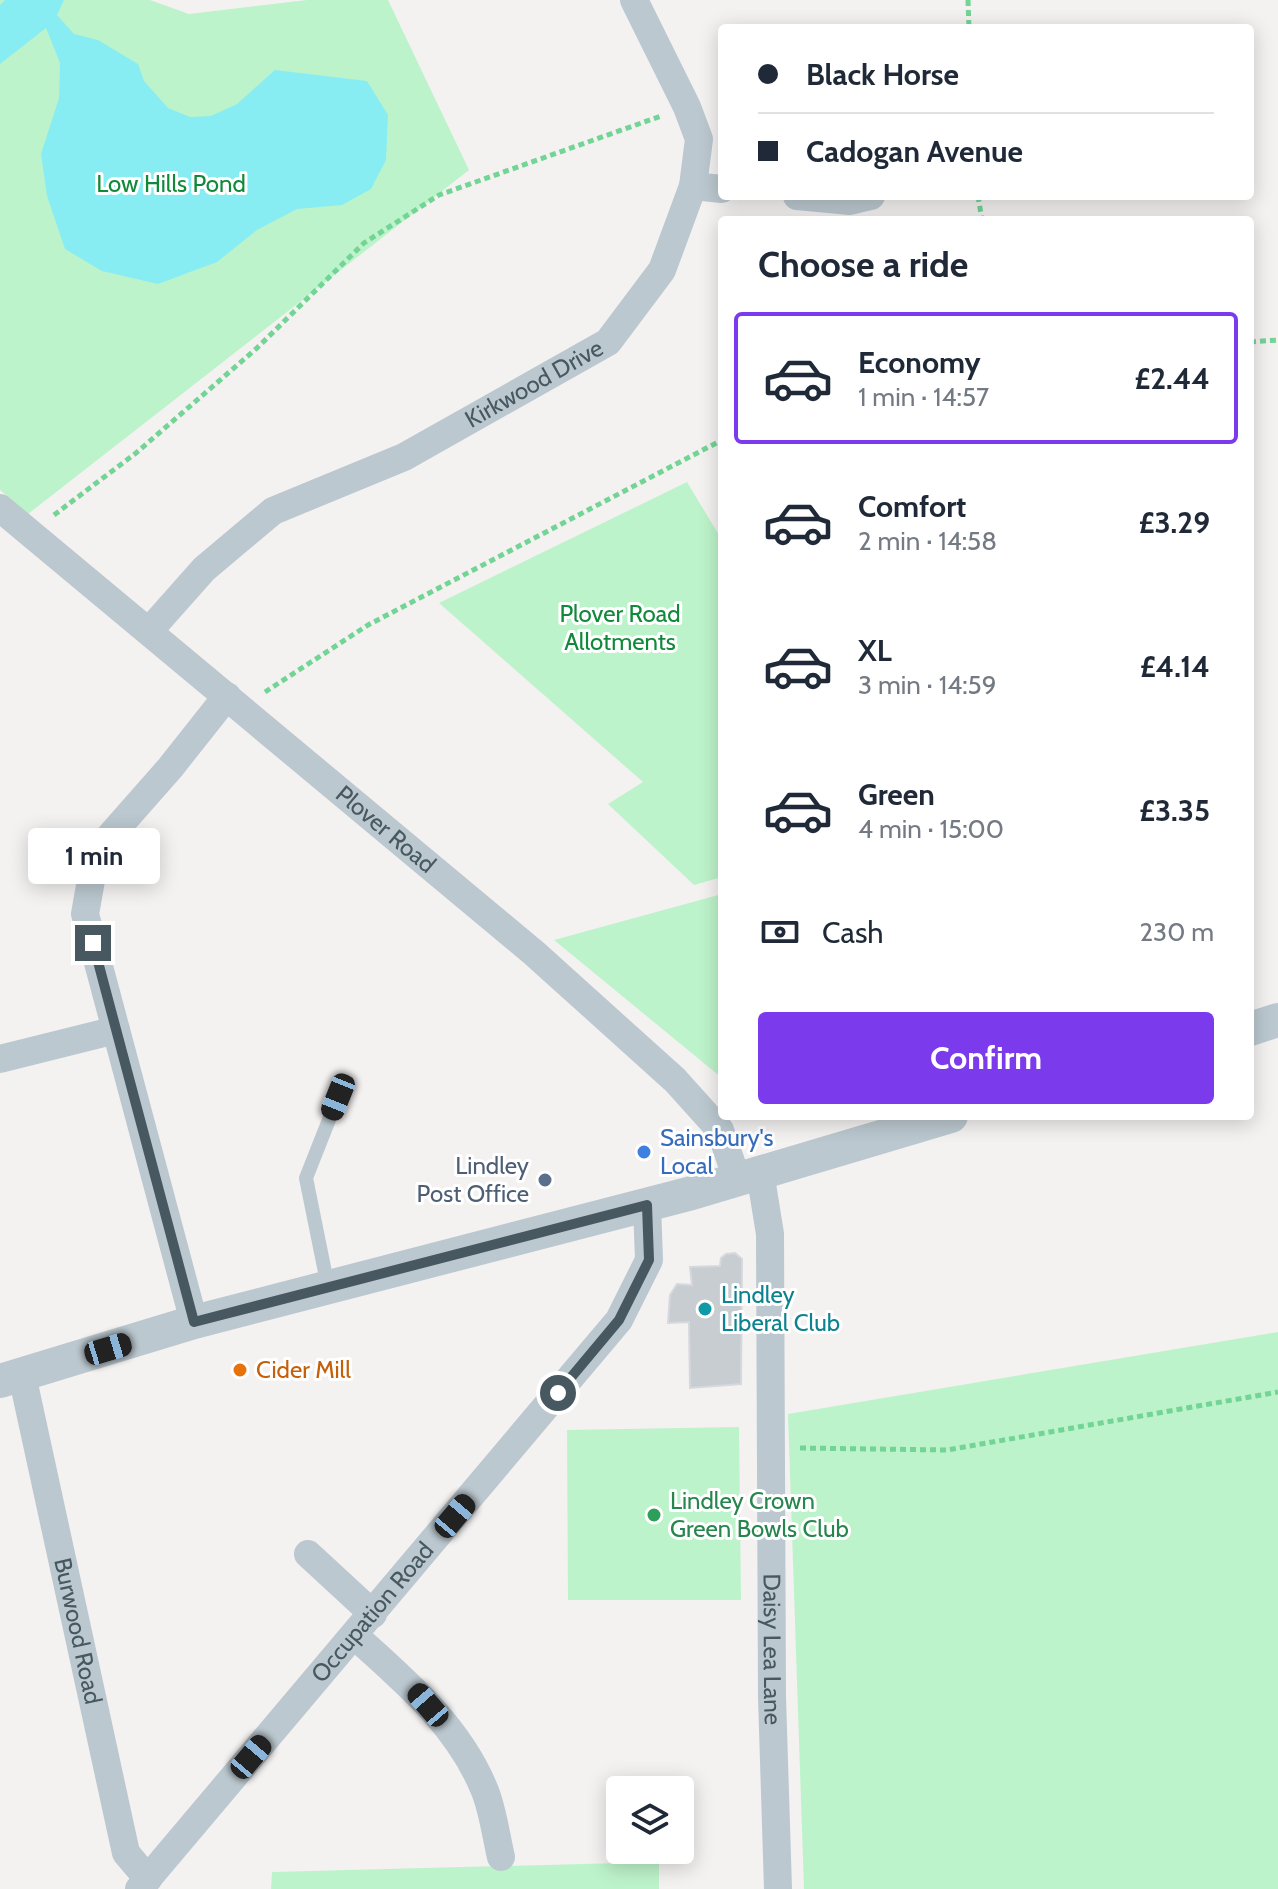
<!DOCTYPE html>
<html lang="en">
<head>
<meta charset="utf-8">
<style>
  body { margin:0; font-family:Cabin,sans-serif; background:#f6f6f7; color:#1f2937; height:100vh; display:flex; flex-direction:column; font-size:30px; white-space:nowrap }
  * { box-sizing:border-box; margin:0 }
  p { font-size:26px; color:#747a83 }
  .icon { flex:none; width:44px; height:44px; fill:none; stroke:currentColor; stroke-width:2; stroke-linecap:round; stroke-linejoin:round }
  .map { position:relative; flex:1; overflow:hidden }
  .details { position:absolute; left:718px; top:216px; width:536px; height:904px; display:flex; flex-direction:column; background:#fff; border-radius:8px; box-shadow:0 4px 20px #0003 }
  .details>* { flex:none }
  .guide { position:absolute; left:718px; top:24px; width:536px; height:176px; border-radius:8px; box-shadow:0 4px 20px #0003; display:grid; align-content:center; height:176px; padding:0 40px; background:#fff }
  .controls { position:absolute; left:606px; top:1776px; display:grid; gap:16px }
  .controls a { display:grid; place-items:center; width:88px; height:88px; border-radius:8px; background:#fff; box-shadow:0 4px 20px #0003; font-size:40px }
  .end { position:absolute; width:36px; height:36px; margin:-18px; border:10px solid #475860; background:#fff; box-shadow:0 0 0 4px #fff }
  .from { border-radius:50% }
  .bubble { position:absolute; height:56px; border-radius:8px; background:#fff; box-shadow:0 4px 20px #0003; font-size:26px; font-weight:700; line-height:56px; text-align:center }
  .car { position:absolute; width:24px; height:48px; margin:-24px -12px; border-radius:10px; box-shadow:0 0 6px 2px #0007; background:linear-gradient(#222 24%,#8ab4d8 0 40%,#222 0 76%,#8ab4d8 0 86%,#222 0) }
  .guide b { display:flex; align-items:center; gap:28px; height:76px; font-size:30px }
  .guide b+b { border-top:2px solid #e0e1e3 }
  .guide i { width:20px; height:20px; background:#1f2937 }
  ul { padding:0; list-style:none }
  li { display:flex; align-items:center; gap:24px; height:132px; margin:0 16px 12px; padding:0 24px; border:4px solid transparent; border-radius:8px }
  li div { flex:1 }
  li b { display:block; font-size:30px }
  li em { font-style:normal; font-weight:700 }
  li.active { border-color:#7c3aed }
  li>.icon { width:72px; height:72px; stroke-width:1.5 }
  h2 { padding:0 40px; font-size:36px; line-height:96px }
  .pay { display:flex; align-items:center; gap:20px; height:88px; padding:0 40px; font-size:30px }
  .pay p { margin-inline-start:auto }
  .button { display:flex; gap:16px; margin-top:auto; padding:16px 40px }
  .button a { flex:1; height:92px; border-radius:8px; background:#7c3aed; color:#fff; font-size:32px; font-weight:700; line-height:92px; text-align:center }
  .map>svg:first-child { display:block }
  .green { fill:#bdf3ca }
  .water { fill:#87edf3 }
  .building { fill:#c8cdd1; stroke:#d5d8dd; stroke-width:2 }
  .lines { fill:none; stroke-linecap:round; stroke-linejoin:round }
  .path { stroke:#72d495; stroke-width:5; stroke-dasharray:6 4; stroke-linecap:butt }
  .service { stroke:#bbc8cf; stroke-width:14 }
  .minor { stroke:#bbc8cf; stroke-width:28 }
  .tertiary { stroke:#bbc8cf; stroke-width:34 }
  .route { stroke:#475860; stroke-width:10 }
  .shop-dot { fill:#3f7fe0; stroke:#fff; stroke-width:3 }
  .service-dot { fill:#5c6f8a; stroke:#fff; stroke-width:3 }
  .culture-dot { fill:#0f9aa8; stroke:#fff; stroke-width:3 }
  .food-dot { fill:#e8710a; stroke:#fff; stroke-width:3 }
  .leisure-dot { fill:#2e9e5b; stroke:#fff; stroke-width:3 }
  .labels { text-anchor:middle; stroke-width:6; stroke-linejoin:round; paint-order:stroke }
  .park-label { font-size:24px; fill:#10893a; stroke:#fff }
  .street-label { font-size:24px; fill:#475860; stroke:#fff }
  .shop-label { font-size:24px; fill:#366cbe; stroke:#fff; text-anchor:start }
  .service-label { font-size:24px; fill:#4e5e75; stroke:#fff; text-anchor:end }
  .culture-label { font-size:24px; fill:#0d838f; stroke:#fff; text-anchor:start }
  .food-label { font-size:24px; fill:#c56008; stroke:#fff; text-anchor:start }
  .leisure-label { font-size:24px; fill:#27864d; stroke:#fff; text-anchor:start }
</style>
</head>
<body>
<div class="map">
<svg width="1278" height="1889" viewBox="0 0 1278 1889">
  <rect width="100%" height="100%" fill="#f4f1f1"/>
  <path class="green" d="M 0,0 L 150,0 L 189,14 L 307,0 L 388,0 L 469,170 L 28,514 L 0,490 Z
    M 687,482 L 722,540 L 722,877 L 694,885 L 608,804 L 643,782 L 439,603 Z
    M 722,894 L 722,1078 L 554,940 Z
    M 1278,1332 L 1278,1889 L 804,1889 L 788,1414 Z
    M 739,1427 L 741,1600 L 568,1600 L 567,1430 Z
    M 659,1862 L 659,1889 L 271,1889 L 272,1872 Z"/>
  <path class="water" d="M 5,0 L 64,0 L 57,15 L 74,34 L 98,40 L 138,64 L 144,81 L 168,108 L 190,117 L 211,116 L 237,104 L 275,70 L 367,81 L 388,115 L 386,160 L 371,189 L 342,205 L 297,209 L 257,230 L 217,262 L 158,284 L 102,271 L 65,249 L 47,196 L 41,154 L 59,98 L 60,63 L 46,28 L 0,64 L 0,5 Z"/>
  <path class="building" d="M 735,1253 L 742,1259 L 741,1384 L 690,1388 L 689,1322 L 668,1323 L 670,1295 L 677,1284 L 692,1285 L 690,1267 L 720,1266 L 721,1258 L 726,1254 Z"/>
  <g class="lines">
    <path class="path" d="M 968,0 L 969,28
      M 978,196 L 982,220
      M 1250,342 L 1278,340
      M 54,515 L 136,453 L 257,348 L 364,243 L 439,195 L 661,116
      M 265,692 L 368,625 L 722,440
      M 800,1448 L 947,1450 L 1278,1392"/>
    <path class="service" d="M 328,1287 L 306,1178 L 338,1097"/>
    <g class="minor">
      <path d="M 693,186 L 722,189"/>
      <path d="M 797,196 L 850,201 L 871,196"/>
      <path id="s1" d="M 0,508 L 534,953 L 675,1080 L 720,1130 L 737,1179"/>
      <path id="s2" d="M 149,631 L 204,569 L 273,511 L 404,457 L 608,342 L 662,270 L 693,186 L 699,139 L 687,107 L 634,0"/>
      <path d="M 0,1059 L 116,1030"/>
      <path id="s3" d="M 760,1172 L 770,1234 L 772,1697 L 778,1889"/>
      <path d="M 194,1322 L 85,914 L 96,852 L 170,768 L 227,696"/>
      <path id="s4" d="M 22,1375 L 126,1853 L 148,1879"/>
      <path d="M 308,1554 L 373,1614"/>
      <path d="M 355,1636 C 405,1681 459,1726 485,1791 C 493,1811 496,1836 501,1857"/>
      <path id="s5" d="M 139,1889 L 619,1320 L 649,1260 L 647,1205"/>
    </g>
    <path class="tertiary" d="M 1250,1029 L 1278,1020
      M 0,1381 L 194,1322 L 692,1193 L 951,1116"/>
  </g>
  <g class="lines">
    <path class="route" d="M 93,943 L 194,1322 L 647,1205 L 649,1260 L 619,1320 L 558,1393"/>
  </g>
  <circle class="shop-dot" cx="644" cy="1152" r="8"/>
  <circle class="service-dot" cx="545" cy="1180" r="8"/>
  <circle class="culture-dot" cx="705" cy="1309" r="8"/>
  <circle class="food-dot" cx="240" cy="1370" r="8"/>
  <circle class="leisure-dot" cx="654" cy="1515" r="8"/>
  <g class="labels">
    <g class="park-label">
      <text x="171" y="192">Low Hills Pond</text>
      <text x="620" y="622">Plover Road<tspan x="620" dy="28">Allotments</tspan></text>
    </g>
    <g class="street-label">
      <text dy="8" stroke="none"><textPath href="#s2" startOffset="464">Kirkwood Drive</textPath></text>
      <text dy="8" stroke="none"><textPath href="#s1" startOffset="502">Plover Road</textPath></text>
      <text dy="8" stroke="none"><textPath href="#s5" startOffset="362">Occupation Road</textPath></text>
      <text dy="8" stroke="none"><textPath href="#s4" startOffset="262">Burwood Road</textPath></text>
      <text dy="8" stroke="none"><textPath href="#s3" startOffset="478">Daisy Lea Lane</textPath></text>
    </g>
    <g class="shop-label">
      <text x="660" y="1146">Sainsbury's<tspan x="660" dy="28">Local</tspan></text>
    </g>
    <g class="service-label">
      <text x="529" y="1174">Lindley<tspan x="529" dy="28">Post Office</tspan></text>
    </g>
    <g class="culture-label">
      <text x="721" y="1303">Lindley<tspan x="721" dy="28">Liberal Club</tspan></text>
    </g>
    <g class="food-label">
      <text x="256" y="1378">Cider Mill</text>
    </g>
    <g class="leisure-label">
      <text x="670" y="1509">Lindley Crown<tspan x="670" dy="28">Green Bowls Club</tspan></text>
    </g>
  </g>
</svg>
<div class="controls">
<a><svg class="icon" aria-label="layers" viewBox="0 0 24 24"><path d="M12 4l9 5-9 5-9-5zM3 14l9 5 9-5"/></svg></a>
</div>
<i class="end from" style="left:558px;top:1393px"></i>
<i class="end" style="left:93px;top:943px"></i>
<div class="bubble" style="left:28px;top:828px;width:132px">1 min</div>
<i class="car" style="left:338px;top:1097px;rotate:202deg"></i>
<i class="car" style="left:108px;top:1349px;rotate:73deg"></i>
<i class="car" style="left:455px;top:1516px;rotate:40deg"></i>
<i class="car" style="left:428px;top:1705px;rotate:319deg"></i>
<i class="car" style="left:251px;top:1757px;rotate:40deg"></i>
<div class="guide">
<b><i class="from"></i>Black Horse</b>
<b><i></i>Cadogan Avenue</b>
</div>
<section class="details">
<h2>Choose a ride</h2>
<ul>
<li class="active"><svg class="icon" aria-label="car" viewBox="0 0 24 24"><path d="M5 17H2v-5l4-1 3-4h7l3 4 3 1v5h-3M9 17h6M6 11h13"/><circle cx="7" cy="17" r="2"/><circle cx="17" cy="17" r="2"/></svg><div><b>Economy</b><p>1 min · 14:57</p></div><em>£2.44</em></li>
<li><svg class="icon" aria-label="car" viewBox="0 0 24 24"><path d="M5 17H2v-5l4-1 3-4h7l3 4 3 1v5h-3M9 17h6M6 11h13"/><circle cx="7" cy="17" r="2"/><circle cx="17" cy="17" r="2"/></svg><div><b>Comfort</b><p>2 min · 14:58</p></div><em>£3.29</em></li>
<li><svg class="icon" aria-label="car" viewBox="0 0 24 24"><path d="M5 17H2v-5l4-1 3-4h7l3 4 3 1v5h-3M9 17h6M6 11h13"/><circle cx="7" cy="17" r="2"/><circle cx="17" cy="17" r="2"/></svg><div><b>XL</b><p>3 min · 14:59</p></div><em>£4.14</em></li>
<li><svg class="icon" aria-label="car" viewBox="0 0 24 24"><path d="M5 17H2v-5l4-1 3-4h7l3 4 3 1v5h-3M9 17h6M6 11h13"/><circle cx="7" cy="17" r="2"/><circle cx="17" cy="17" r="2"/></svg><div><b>Green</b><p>4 min · 15:00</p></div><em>£3.35</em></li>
</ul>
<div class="pay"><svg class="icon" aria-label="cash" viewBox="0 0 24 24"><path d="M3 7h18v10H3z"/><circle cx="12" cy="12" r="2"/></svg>Cash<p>230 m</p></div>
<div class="button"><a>Confirm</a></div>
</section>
</div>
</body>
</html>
